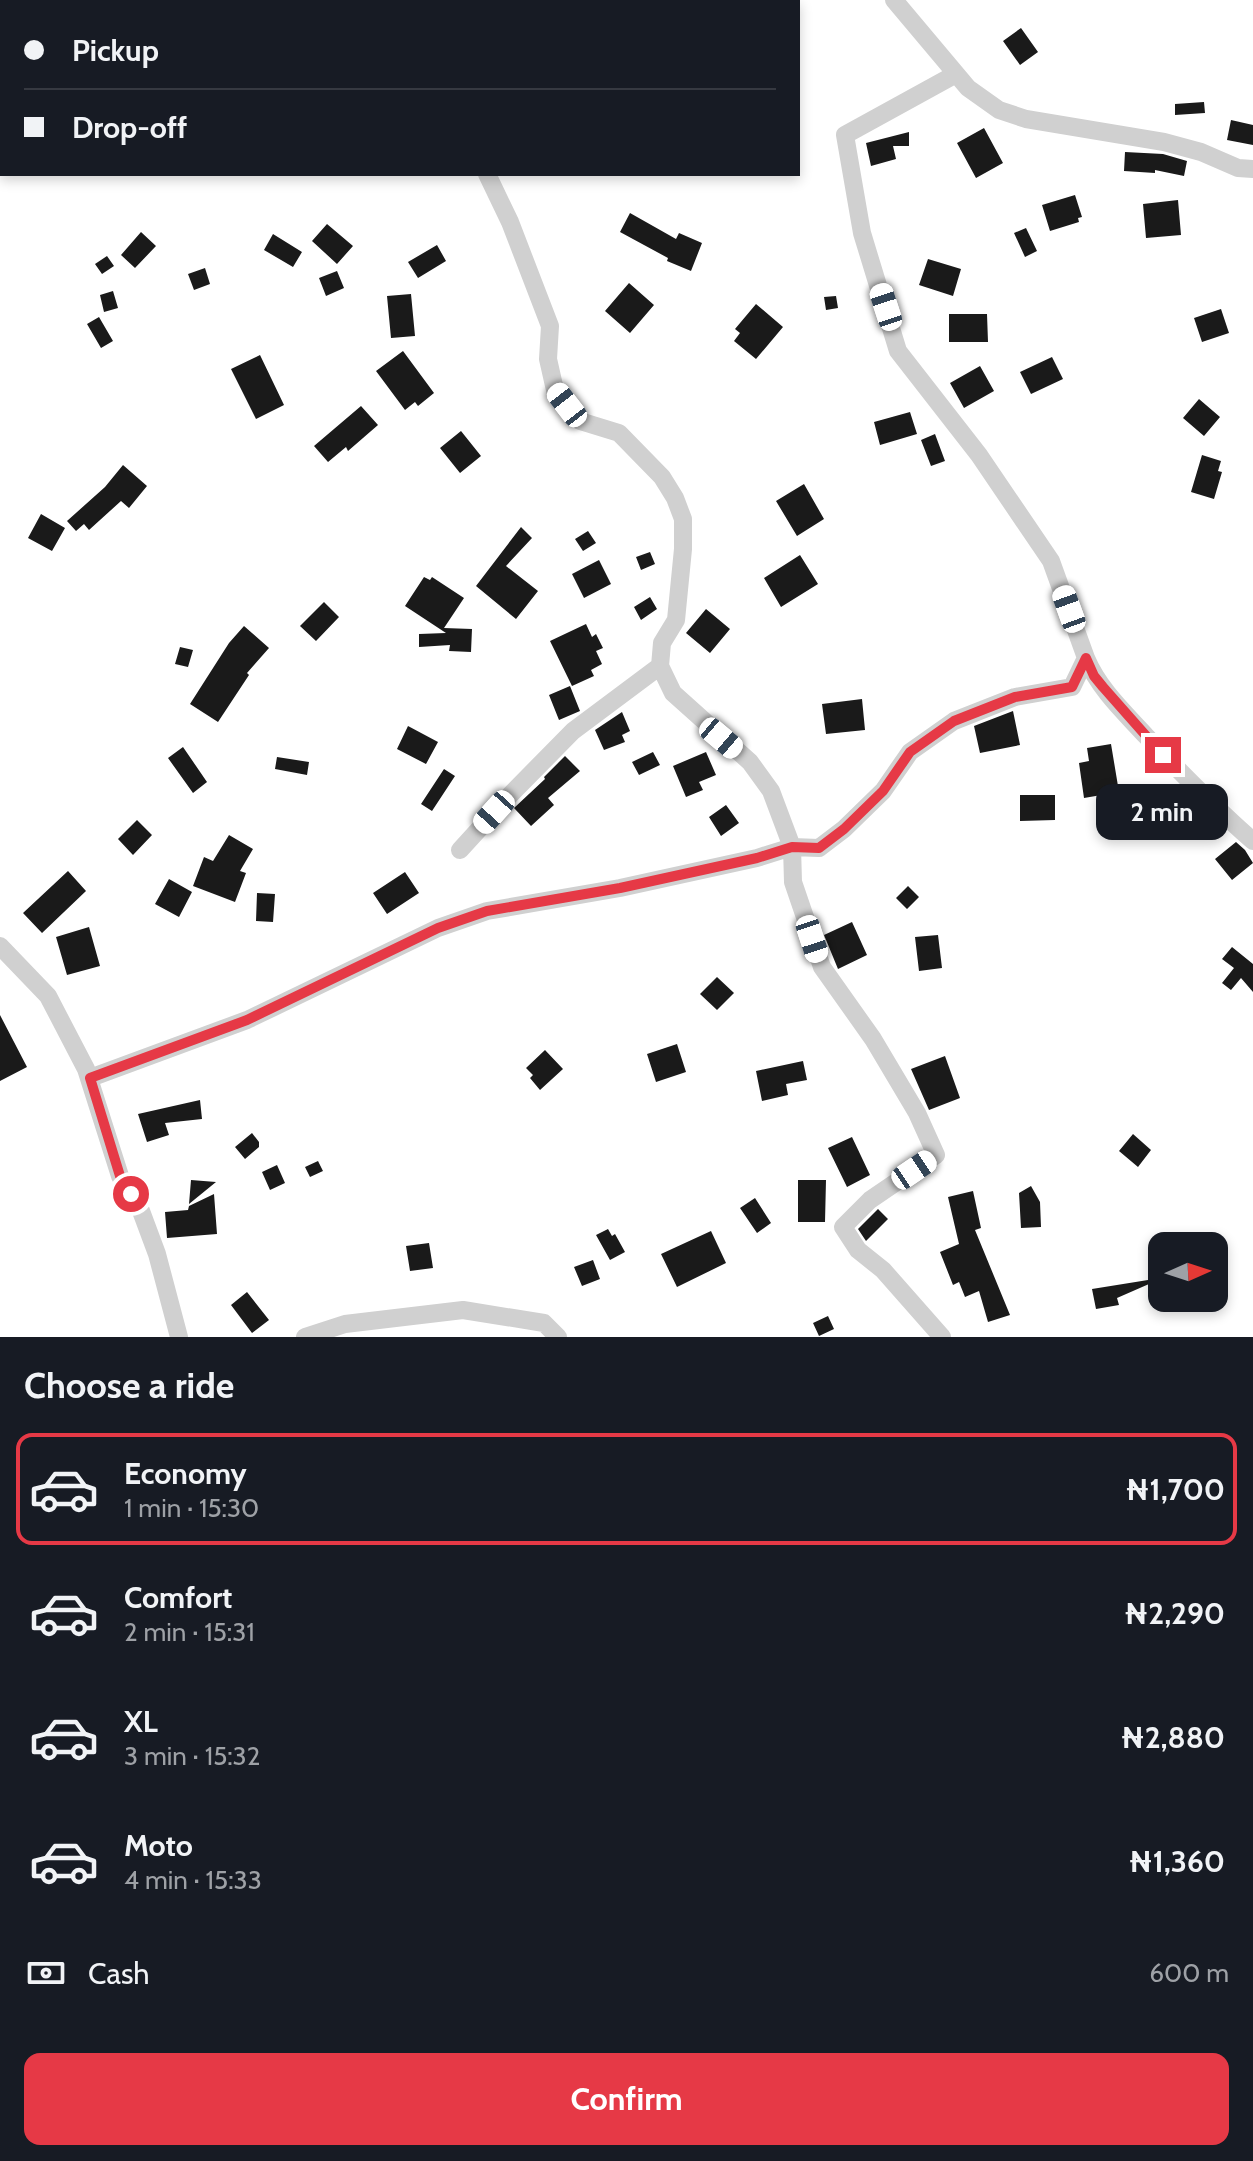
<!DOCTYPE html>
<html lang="en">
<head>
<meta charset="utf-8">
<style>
  body { margin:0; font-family:Cabin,sans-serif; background:#242831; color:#f1f3f6; height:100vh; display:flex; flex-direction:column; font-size:30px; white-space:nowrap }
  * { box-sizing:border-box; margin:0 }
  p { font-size:26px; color:#9ea1a6 }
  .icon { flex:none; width:44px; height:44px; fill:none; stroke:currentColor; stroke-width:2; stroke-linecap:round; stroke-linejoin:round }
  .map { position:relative; height:1337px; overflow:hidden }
  .panel { display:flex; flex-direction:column; background:#171b24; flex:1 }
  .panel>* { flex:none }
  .hud { position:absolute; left:0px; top:0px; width:800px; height:176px; box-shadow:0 4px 12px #0003; display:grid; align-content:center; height:176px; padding:0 24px; background:#171b24 }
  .needle { width:52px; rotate:87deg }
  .buttons { position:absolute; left:1148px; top:1232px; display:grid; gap:16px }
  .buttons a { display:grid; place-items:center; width:80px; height:80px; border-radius:16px; background:#171b24; box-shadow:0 4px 12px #0003; font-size:40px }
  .end { position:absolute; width:36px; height:36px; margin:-18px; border:10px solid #e63946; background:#fff; box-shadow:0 0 0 4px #fff }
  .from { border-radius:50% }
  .bubble { position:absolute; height:56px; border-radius:16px; background:#171b24; box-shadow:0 4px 12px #0003; font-size:26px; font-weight:700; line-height:56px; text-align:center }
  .car { position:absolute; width:24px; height:48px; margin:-24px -12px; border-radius:10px; box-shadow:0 0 6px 2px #0007; background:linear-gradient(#fff 24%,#345 0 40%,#fff 0 76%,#345 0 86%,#fff 0) }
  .hud b { display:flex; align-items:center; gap:28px; height:76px; font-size:30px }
  .hud b+b { border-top:2px solid #363941 }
  .hud i { width:20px; height:20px; background:#f1f3f6 }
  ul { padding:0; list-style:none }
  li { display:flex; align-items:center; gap:24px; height:112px; margin:0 16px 12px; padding:0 8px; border:4px solid transparent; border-radius:16px }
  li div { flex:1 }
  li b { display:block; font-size:30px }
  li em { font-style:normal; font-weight:700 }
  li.on { border-color:#e63946 }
  li>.icon { width:72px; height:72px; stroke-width:1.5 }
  h2 { padding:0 24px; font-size:36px; line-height:96px }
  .pay { display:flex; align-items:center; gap:20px; height:88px; padding:0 24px; font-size:30px }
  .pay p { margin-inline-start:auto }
  .button { display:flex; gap:16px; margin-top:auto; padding:16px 24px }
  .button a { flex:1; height:92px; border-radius:16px; background:#e63946; color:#fff; font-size:32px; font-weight:700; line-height:92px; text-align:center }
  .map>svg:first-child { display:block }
  .building { fill:#1a1a1a }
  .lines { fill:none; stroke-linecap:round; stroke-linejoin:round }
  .minor { stroke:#d0d0d0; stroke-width:18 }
  .route { stroke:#e63946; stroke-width:10 }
</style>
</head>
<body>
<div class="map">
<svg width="1253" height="1337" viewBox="0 0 1253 1337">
  <rect width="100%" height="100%" fill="#fff"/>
  <path class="building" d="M 1021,28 L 1038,52 L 1020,65 L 1003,41 Z
    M 1204,102 L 1205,113 L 1175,115 L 1175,104 Z
    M 1231,120 L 1253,125 L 1253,145 L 1227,140 Z
    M 984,128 L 1003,163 L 976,178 L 957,143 Z
    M 909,132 L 909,146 L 893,146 L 896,159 L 871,166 L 866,143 Z
    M 1125,152 L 1163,154 L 1187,161 L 1184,176 L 1155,170 L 1155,173 L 1124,171 Z
    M 1075,195 L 1082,217 L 1078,218 L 1079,222 L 1050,231 L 1042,205 Z
    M 1178,200 L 1181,235 L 1146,238 L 1143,204 Z
    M 630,213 L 676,239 L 679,233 L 702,243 L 691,271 L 667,261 L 668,258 L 620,232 Z
    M 327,224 L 353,246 L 337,264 L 312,241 Z
    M 1026,228 L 1037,251 L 1025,257 L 1014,233 Z
    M 141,232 L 156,246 L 135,268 L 121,255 Z
    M 273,234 L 302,252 L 293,267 L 264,250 Z
    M 437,245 L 446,261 L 418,278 L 408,262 Z
    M 107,256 L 114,266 L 102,274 L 95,264 Z
    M 928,259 L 961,269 L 953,296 L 919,285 Z
    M 205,268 L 210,284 L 194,290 L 188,274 Z
    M 337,271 L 344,288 L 326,296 L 319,278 Z
    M 629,283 L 654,305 L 630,333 L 605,311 Z
    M 113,291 L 118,308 L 104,312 L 100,295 Z
    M 411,294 L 415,336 L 391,338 L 387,296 Z
    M 836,296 L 838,308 L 826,310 L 824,297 Z
    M 756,304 L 783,327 L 756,359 L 734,341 L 740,333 L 735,329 Z
    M 1221,309 L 1229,333 L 1202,342 L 1194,318 Z
    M 949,314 L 987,314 L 988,342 L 949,342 Z
    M 99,317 L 113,341 L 101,348 L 87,324 Z
    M 403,351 L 434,393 L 418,406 L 415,402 L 405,410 L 376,371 Z
    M 260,355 L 284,405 L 256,419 L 231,369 Z
    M 1052,357 L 1063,379 L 1031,394 L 1020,372 Z
    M 980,366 L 994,391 L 964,408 L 950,383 Z
    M 1199,399 L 1220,417 L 1204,436 L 1183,418 Z
    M 361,406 L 378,425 L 348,451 L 346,447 L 328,462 L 314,446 Z
    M 910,412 L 917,434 L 880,445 L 874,422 Z
    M 461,431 L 481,456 L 460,473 L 440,448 Z
    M 935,434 L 945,461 L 931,466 L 921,440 Z
    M 1202,455 L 1221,461 L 1218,471 L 1222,472 L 1214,499 L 1191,492 Z
    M 123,465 L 147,486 L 129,508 L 121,501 L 89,530 L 84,524 L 76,531 L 67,521 L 105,487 Z
    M 804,484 L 824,519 L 797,536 L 776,501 Z
    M 41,514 L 65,528 L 52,551 L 28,538 Z
    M 521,527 L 532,538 L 506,566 L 538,591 L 516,619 L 476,586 Z
    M 588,531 L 596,543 L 583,551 L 575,539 Z
    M 650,552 L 655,564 L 641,570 L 636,557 Z
    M 800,555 L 818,584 L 781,607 L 764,578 Z
    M 599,560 L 611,584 L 584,598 L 572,574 Z
    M 424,577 L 430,580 L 432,577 L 464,598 L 444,628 L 472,629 L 471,652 L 449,651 L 450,645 L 419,647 L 419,634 L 446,633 L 405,606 Z
    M 650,597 L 657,609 L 641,620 L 634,607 Z
    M 324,602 L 339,617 L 316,641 L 300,626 Z
    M 706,609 L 730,629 L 710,653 L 686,633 Z
    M 586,624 L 592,637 L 596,634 L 603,648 L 596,651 L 602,664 L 591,670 L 594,676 L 572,686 L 550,641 Z
    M 244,626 L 269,648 L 247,673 L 249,675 L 218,722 L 190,704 L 229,643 Z
    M 180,647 L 193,650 L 188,667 L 175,664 Z
    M 570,686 L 580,711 L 559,720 L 549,695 Z
    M 862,699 L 865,730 L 826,734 L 822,704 Z
    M 1013,711 L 1020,745 L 980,753 L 974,726 Z
    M 622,712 L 630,731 L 622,735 L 625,742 L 604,750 L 595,730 Z
    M 408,726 L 438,742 L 426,764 L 397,749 Z
    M 1111,744 L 1119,792 L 1084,798 L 1079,763 L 1089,761 L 1087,748 Z
    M 183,747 L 207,782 L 193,793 L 168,758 Z
    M 653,752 L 660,765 L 639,775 L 632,762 Z
    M 706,752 L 716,775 L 699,782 L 703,790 L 686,797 L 673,766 Z
    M 565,756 L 580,771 L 548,798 L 554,805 L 531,826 L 514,808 L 545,779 L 544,777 Z
    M 277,757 L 309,762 L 307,775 L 275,769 Z
    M 444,769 L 455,776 L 432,811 L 421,804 Z
    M 1020,795 L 1055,795 L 1055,820 L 1020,821 Z
    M 726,805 L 739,823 L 721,836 L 709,817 Z
    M 137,820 L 152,835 L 133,855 L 118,839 Z
    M 229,835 L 253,849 L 240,871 L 246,873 L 235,902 L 193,886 L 204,857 L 213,861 Z
    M 1236,842 L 1245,850 L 1253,863 L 1232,880 L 1215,859 Z
    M 68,871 L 86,891 L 42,933 L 23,913 Z
    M 405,872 L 419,893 L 387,914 L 373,893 Z
    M 169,879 L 192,892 L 179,917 L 155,904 Z
    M 908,886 L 919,897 L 907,909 L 896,898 Z
    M 257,893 L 275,894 L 273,922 L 256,921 Z
    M 852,922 L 867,955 L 838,969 L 824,935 Z
    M 89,927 L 100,966 L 67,975 L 56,937 Z
    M 938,935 L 942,968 L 919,971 L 915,937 Z
    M 1232,947 L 1253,964 L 1253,992 L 1241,978 L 1231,990 L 1222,983 L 1234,968 L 1222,959 Z
    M 717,977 L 734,993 L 717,1010 L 700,994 Z
    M 0,1015 L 27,1067 L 0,1081 Z
    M 677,1044 L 686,1072 L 656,1082 L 647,1054 Z
    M 545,1050 L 563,1069 L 540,1090 L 530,1078 L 533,1075 L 526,1068 Z
    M 945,1056 L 960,1098 L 929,1110 L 911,1069 Z
    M 803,1061 L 807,1080 L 786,1084 L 788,1095 L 762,1101 L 756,1071 Z
    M 200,1100 L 202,1119 L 165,1123 L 169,1135 L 147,1142 L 138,1114 Z
    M 252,1133 L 259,1142 L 259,1147 L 245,1159 L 235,1147 Z
    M 1133,1134 L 1151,1150 L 1138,1167 L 1119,1151 Z
    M 852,1137 L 870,1175 L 847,1187 L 828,1148 Z
    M 318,1161 L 323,1171 L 310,1177 L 305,1167 Z
    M 277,1165 L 285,1183 L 270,1190 L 262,1172 Z
    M 191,1180 L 216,1182 L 189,1204 Z
    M 798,1180 L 826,1180 L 825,1222 L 798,1222 Z
    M 1031,1186 L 1040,1202 L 1041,1227 L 1021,1228 L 1019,1193 Z
    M 973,1191 L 981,1228 L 975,1230 L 1010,1315 L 988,1322 L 979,1291 L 965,1297 L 959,1282 L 953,1285 L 940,1252 L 959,1244 L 948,1197 Z
    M 214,1194 L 217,1234 L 167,1238 L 165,1212 L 188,1210 L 189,1206 Z
    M 755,1198 L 771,1223 L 757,1233 L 740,1208 Z
    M 878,1209 L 888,1219 L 866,1241 L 858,1229 Z
    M 608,1229 L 612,1236 L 615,1234 L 625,1252 L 610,1260 L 596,1235 Z
    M 711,1231 L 726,1263 L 677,1287 L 661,1254 Z
    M 429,1243 L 433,1268 L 410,1271 L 406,1246 Z
    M 593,1260 L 600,1279 L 582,1286 L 574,1267 Z
    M 1148,1280 L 1149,1284 L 1117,1298 L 1119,1305 L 1096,1309 L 1092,1289 Z
    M 247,1292 L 269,1320 L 252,1333 L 231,1305 Z
    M 828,1316 L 834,1329 L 819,1336 L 813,1323 Z"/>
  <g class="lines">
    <path class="minor" d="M 894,0 L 968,88 L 999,110 L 1026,119 L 1164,142 L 1201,152 L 1238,168 L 1253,169
      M 459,2 L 459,0
      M 956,74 L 845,135 L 862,233 L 898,351 L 979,455 L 1051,561 L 1086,658
      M 487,174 L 510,222 L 550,326 L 548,359 L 555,390 L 580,421 L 619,433 L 662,477 L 675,498 L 683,519 L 683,549 L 676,620 L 662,643 L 660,666 L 673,693 L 750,762 L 771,791 L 792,847 L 793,882 L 822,967 L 873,1039 L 917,1113 L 936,1155 L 870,1200 L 843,1227 L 858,1250 L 883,1270 L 942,1337
      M 460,850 L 511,794 L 573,731 L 660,666
      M 0,946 L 48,996 L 86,1069 L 120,1176 L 141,1211 L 157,1254 L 179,1337
      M 90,1078 L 247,1020 L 438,928 L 487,911 L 620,888 L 757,858 L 792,847 L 819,848 L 844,829 L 883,791 L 910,752 L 954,721 L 1015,697 L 1072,687 L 1086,658 C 1099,689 1124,712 1146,736 C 1181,773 1215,808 1253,841
      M 305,1337 L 345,1324 L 463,1310 L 544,1323 L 558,1337"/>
  </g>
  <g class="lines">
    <path class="route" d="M 131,1194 L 120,1176 L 90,1078 L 247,1020 L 438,928 L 487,911 L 620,888 L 757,858 L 792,847 L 819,848 L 844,829 L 883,791 L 910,752 L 954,721 L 1015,697 L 1072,687 L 1086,658 L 1094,676 L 1103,687 L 1163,755"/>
  </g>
</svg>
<div class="buttons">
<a><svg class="needle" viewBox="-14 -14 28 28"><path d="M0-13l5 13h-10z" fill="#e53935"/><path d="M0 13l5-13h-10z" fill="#9ea1a6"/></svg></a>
</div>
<i class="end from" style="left:131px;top:1194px"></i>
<i class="end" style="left:1163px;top:755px"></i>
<div class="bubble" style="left:1096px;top:784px;width:132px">2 min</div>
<i class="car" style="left:886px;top:307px;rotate:342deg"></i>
<i class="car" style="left:567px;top:405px;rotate:322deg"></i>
<i class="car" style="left:1069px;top:609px;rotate:340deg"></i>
<i class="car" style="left:721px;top:738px;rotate:130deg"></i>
<i class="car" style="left:494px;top:812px;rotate:222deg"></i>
<i class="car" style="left:812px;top:939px;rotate:162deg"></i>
<i class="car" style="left:914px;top:1170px;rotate:56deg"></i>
<div class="hud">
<b><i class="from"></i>Pickup</b>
<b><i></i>Drop-off</b>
</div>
</div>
<section class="panel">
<h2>Choose a ride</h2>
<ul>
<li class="on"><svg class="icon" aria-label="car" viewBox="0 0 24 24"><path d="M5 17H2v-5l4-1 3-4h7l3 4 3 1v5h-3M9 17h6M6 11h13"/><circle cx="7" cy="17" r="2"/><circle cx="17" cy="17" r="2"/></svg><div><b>Economy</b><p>1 min · 15:30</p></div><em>₦1,700</em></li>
<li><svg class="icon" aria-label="car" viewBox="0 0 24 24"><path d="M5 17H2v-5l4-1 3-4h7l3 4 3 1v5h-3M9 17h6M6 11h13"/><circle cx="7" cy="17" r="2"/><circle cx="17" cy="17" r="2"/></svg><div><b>Comfort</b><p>2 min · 15:31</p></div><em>₦2,290</em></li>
<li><svg class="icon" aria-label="car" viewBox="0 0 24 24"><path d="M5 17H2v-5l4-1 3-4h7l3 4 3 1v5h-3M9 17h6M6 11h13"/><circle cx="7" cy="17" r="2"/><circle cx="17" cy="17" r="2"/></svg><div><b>XL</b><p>3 min · 15:32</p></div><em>₦2,880</em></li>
<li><svg class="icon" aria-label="car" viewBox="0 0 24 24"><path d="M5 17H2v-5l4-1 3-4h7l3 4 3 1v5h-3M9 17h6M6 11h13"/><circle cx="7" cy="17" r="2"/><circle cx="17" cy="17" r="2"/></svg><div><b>Moto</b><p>4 min · 15:33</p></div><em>₦1,360</em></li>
</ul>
<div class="pay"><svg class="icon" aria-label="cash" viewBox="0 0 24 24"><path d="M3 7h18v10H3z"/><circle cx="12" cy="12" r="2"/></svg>Cash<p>600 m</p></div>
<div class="button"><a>Confirm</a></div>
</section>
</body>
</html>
